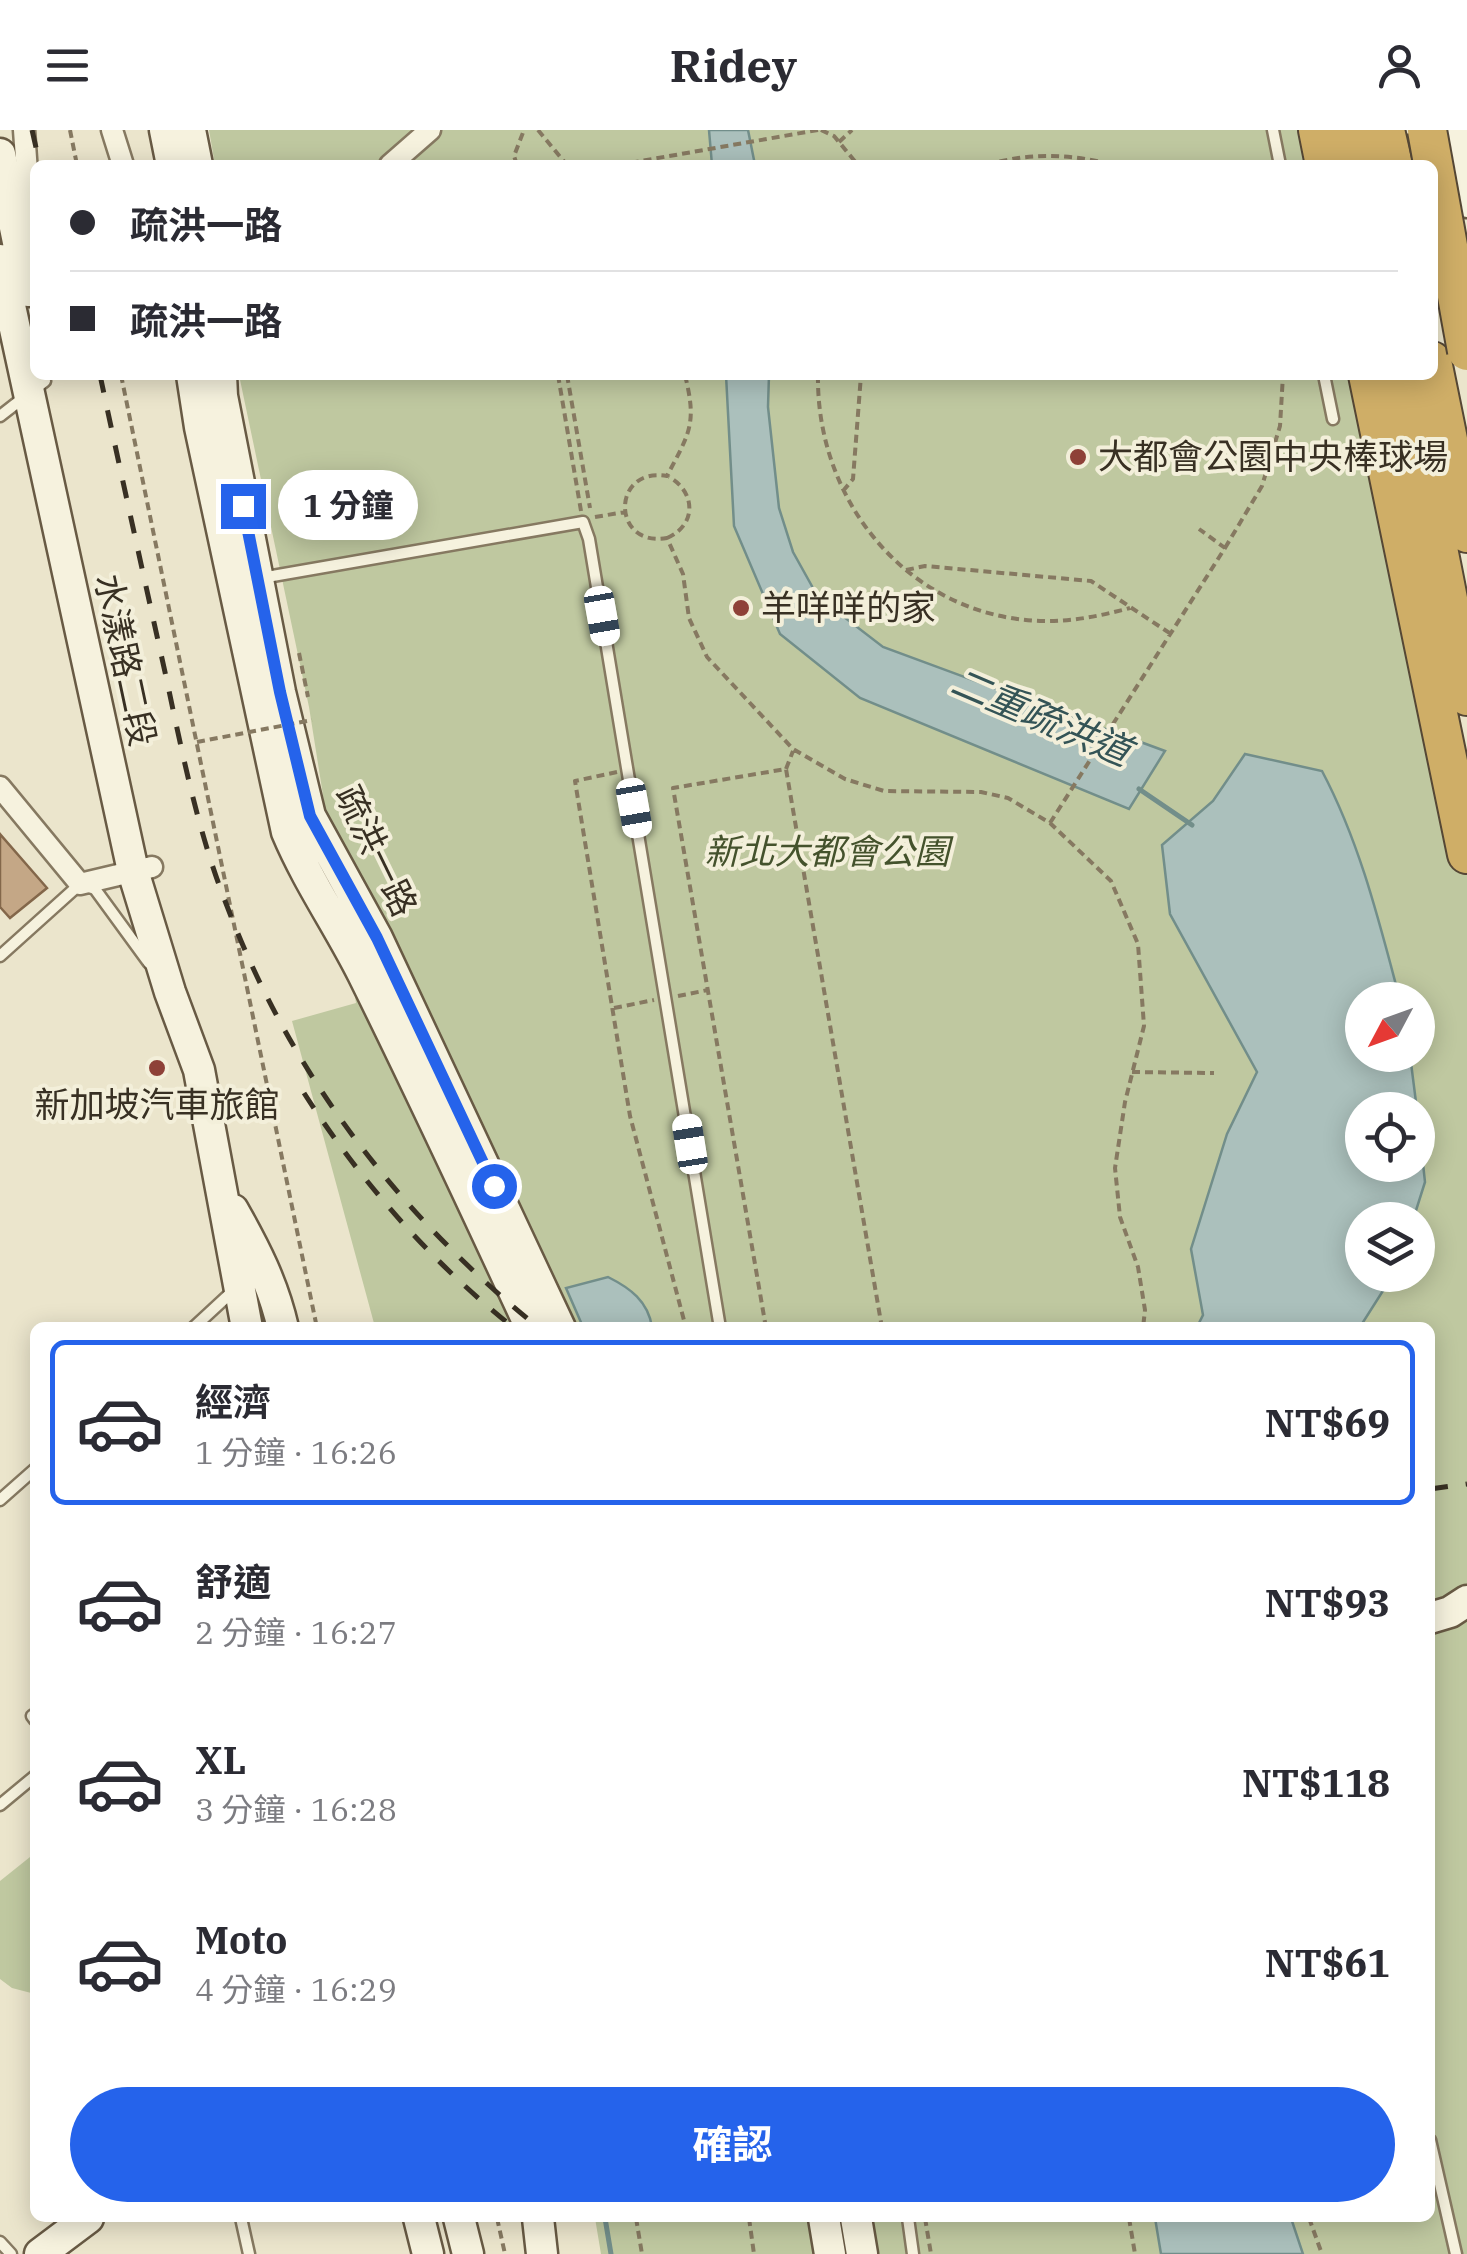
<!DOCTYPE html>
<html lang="zh-TW">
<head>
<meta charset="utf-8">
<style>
  body { margin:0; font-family:"IBM Plex Serif","Noto Sans TC",serif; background:#f7f7f7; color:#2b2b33; height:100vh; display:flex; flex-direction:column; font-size:38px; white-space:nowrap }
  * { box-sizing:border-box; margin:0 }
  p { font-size:32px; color:#7c7c81 }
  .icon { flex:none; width:55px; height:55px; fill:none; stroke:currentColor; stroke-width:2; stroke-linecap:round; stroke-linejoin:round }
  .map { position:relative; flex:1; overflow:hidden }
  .panel { position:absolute; left:30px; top:1192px; width:1405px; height:900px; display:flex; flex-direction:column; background:#fff; border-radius:15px; box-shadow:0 5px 25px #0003 }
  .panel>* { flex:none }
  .banner { position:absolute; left:30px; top:30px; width:1408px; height:220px; border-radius:15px; box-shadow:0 5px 25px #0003; display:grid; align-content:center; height:220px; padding:0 40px; background:#fff }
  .needle { width:65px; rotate:229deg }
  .tools { position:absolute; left:1345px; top:852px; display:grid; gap:20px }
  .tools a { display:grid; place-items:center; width:90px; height:90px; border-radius:50%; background:#fff; box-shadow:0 5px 25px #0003; font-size:50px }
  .end { position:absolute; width:45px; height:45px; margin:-22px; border:12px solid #2563eb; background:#fff; box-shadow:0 0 0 5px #fff }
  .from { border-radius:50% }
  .bubble { position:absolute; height:70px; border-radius:35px; background:#fff; box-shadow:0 5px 25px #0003; font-size:32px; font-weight:700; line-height:70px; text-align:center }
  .car { position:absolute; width:30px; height:60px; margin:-30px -15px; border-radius:12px; box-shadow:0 0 8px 2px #0007; background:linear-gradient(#fff 24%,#345 0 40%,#fff 0 76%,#345 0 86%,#fff 0) }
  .banner b { display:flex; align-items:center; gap:35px; height:95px; font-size:38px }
  .banner b+b { border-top:2px solid #e1e1e2 }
  .banner i { width:25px; height:25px; background:#2b2b33 }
  ul { padding:18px 0 0; list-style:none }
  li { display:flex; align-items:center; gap:30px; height:165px; margin:0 20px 15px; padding:0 20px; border:5px solid transparent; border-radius:15px }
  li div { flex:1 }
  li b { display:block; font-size:38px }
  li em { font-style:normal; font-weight:700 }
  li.active { border-color:#2563eb }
  li>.icon { width:90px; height:90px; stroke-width:1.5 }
  .primary-button { display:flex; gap:20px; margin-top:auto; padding:20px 40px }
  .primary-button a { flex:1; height:115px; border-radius:60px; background:#2563eb; color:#fff; font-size:40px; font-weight:700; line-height:115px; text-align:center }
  header { display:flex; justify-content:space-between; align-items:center; height:130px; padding:0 40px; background:#fff; font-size:45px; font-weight:700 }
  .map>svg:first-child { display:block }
  .green { fill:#bfc8a0; fill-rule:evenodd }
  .water { fill:#abc0bc; stroke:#728e8a; stroke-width:2.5 }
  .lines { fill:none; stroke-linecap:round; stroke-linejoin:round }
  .stream { stroke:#728e8a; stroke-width:5 }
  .building { fill:#c4a786; stroke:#83674a; stroke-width:2.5 }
  .lane-casing { stroke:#867961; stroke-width:15 }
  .street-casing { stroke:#867961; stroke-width:25 }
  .secondary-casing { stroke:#685a44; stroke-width:35 }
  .highway-casing { stroke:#554735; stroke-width:42 }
  .path { stroke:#867961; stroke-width:4; stroke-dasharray:8 5; stroke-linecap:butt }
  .lane { stroke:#f6f2de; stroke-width:10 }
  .street { stroke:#f6f2de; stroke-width:20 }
  .secondary { stroke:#f6f2de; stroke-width:30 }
  .highway { stroke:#cfae67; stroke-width:38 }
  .rail { stroke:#383023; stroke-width:5; stroke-dasharray:18 18; stroke-linecap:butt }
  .highway-bridge-casing { stroke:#554735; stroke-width:42; stroke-linecap:butt }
  .path-bridge { stroke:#867961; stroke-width:4; stroke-dasharray:8 5; stroke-linecap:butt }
  .highway-bridge { stroke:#cfae67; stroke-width:38 }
  .route { stroke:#2563eb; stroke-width:12 }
  .poi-dot { fill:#8e4138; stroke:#f3efda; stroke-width:4 }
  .labels { text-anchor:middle; stroke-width:8; stroke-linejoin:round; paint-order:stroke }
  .poi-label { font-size:35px; fill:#383023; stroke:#f3efda; text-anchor:start }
  .street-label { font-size:35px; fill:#383023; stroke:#f3efda }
  .park-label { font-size:35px; font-style:italic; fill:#44522c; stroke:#f3efda }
  .water-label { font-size:38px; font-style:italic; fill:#345456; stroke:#f3efda }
</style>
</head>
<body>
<header><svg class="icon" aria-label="menu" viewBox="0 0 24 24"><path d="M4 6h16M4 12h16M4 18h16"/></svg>Ridey<svg class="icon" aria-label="person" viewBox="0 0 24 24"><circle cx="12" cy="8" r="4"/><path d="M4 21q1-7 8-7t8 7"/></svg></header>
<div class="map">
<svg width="1467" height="2124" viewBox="0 0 1467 2124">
  <rect width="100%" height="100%" fill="#ebe5cc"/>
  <path class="green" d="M 209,0 L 1310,0 L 1321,35 L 215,35 Z
    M 239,245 L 1378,245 L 1467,699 L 1467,2124 L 601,2124 L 595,2088 L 1430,2088 L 1430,1198 L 375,1197 L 292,891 L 356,873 L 309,577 ZM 1362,870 L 1418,870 L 1418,925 L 1362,925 ZM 1362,980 L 1418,980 L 1418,1035 L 1362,1035 ZM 1362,1090 L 1418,1090 L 1418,1145 L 1362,1145 Z
    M 35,1723 L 35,1864 L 12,1858 L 0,1849 L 0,1751 Z"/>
  <path class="water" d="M 709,0 L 748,0 L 755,35 L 712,35 Z
    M 726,245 L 769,245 L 768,277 L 779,378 L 793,422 L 818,467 L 883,517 L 1165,621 L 1129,679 L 860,568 L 780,504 L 734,396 Z
    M 1245,624 L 1322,641 C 1360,713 1379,791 1400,870 L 1362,870 L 1362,925 L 1410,925 L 1417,980 L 1362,980 L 1362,1035 L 1418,1035 L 1418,987 L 1425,1052 L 1413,1090 L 1362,1090 L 1362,1145 L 1393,1145 L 1360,1197 L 1197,1197 L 1203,1185 L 1191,1119 L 1227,1004 L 1257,942 L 1170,784 L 1162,715 L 1213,671 Z
    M 608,1147 C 630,1158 648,1171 652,1197 L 583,1197 L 566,1158 Z
    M 1155,2088 L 1291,2088 L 1303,2124 L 1161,2124 Z"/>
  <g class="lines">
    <path class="stream" d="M 1139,659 L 1192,695
      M 605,2088 L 611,2124"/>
  </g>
  <path class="building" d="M 0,704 L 47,758 L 10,788 L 0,777 Z"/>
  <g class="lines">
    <defs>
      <path id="lane" d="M 1273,0 L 1280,35
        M 1324,245 L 1333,289
        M 0,286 L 45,251
        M 261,448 L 583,392 L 589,409 L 720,1198
        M 0,826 L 80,754 L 95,759 L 149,833
        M 193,1198 L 233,1161
        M 0,1370 L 35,1339
        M 35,1584 L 32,1586 L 35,1590
        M 0,1675 L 35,1646
        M 1430,2010 L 1456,2124
        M 241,2088 L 249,2124
        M 908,2088 L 913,2124
        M 0,2112 L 11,2124"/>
      <path id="street" d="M 24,0 L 33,127
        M 112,0 L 123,35
        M 390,35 L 430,0
        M 0,657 L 80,754 L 152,737"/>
      <path id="secondary" d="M 165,0 L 172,35
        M 190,0 L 197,35
        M 1452,0 L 1467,72
        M 0,24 L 28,161
        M 0,130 L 133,741 L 170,862 L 199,940 L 247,1198
        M 192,245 L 200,297 L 287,702 C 308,752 339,796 363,844 C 421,961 476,1079 531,1198
        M 221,245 L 222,266 L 280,562 L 310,686 L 377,808 L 560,1198
        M 233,1080 C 255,1119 273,1154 283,1198
        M 1430,1488 L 1450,1482 L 1467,1471
        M 419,2088 L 428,2124
        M 459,2088 L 468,2124
        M 538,2088 L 542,2124
        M 824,2088 L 830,2124
        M 856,2088 L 862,2124
        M 40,2124 L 88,2088"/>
      <path id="highway" d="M 1318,0 L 1325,35
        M 1348,0 L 1356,35
        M 1385,0 L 1393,35
        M 1432,231 L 1467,403
        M 1368,245 L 1467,724
        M 1404,245 L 1467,566"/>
    </defs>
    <use href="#lane" class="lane-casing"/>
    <use href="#street" class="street-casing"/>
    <use href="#secondary" class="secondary-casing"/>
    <use href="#highway" class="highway-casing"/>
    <path class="path" d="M 70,0 L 77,35
      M 538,0 L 567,35
      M 821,0 L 834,6 L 858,35
      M 839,12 L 852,0
      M 517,35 L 514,26 L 524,0
      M 618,35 L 818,0
      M 987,35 C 1029,22 1072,24 1115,35
      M 121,245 L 317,1198
      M 558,245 L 581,381
      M 567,245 L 590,378
      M 685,245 C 697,294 690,302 667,346 C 611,336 611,418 667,408 L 683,444 L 689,488 L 707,527 L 793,619 L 845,649 L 884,661 L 981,662 L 1008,668 L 1050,693 L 1111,751 L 1138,814 L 1144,896 L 1125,972 L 1115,1038 L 1120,1087 L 1138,1137 L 1145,1180 L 1143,1198
      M 818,245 C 816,371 908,486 1040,491 C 1071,492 1100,486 1130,478
      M 843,361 L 853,349 L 861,245
      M 595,387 L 625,382
      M 667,408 C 697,395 696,362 669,347
      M 1225,418 L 1262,356 L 1280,296 L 1283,245
      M 906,440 L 925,436 L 1091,451 L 1171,504
      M 299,523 L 308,567
      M 786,639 L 793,621
      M 617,642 L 575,651 L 630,986 L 686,1198
      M 1050,693 L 1225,418 L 1199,399
      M 678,866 L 708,860
      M 614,878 L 654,870
      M 1132,942 L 1214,943
      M 766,1198 L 673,658 L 786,639 L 882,1198
      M 497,2088 L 505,2124
      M 636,2088 L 642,2124
      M 749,2088 L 754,2124
      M 925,2088 L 931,2124
      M 1129,2088 L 1135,2124
      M 1309,2088 L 1322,2124"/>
    <use href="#lane" class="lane"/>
    <use href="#street" class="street"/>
    <use href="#secondary" class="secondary"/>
    <use href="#highway" class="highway"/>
    <path class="rail" d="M 32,0 L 40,35
      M 100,245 C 121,344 143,443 165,542 C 182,621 197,700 227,776 C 291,945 399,1085 539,1198
      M 304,963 C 361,1052 431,1132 514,1198
      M 1430,1359 L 1467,1354"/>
    <defs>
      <path id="highway-bridge" d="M 1427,0 L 1467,221"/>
    </defs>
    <use href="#highway-bridge" class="highway-bridge-casing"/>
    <path class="path-bridge" d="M 197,612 L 312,590"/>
    <use href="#highway-bridge" class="highway-bridge"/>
  </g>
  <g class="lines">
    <path class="route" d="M 243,376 L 280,562 L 310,686 L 377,808 L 494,1056"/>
  </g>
  <g class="poi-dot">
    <circle cx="1078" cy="327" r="10"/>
    <circle cx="741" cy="478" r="10"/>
    <circle cx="157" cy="938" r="10"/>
  </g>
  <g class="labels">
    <g class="poi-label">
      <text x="1098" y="339">大都會公園中央棒球場</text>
      <text x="761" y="490">羊咩咩的家</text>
      <text x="157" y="987" text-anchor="middle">新加坡汽車旅館</text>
    </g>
    <g class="street-label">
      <text transform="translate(125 530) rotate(78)" y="12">水漾路二段</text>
      <text transform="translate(376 721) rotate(64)" y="12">疏洪一路</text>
    </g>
    <g class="park-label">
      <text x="827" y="734">新北大都會公園</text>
    </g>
    <g class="water-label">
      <text transform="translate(1041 587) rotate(23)" y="13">二重疏洪道</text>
    </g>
  </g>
</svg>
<div class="tools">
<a><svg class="needle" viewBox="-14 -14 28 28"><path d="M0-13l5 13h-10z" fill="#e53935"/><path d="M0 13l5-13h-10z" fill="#7c7c81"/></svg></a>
<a><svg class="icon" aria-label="locate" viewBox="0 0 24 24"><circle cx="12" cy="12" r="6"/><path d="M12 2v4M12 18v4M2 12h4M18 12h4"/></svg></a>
<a><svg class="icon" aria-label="layers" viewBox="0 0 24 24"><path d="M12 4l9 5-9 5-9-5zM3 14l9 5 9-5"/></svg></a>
</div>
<i class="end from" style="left:494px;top:1056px"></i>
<i class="end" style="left:243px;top:376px"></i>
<div class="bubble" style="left:278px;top:340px;width:140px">1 分鐘</div>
<i class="car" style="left:602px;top:486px;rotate:170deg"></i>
<i class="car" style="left:634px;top:678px;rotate:170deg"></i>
<i class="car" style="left:690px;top:1014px;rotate:351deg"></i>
<div class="banner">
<b><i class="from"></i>疏洪一路</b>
<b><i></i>疏洪一路</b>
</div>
<section class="panel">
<ul>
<li class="active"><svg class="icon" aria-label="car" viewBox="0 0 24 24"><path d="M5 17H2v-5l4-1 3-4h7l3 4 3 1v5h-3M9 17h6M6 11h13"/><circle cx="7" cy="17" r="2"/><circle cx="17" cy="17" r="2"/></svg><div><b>經濟</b><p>1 分鐘 · 16:26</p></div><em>NT$69</em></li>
<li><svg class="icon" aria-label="car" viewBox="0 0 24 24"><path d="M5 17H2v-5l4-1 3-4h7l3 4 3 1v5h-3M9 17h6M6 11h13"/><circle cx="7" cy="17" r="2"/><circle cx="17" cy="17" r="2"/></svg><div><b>舒適</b><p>2 分鐘 · 16:27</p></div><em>NT$93</em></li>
<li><svg class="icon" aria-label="car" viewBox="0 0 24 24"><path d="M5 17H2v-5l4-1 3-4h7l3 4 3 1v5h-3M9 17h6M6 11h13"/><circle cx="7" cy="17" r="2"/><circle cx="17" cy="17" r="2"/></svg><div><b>XL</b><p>3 分鐘 · 16:28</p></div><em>NT$118</em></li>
<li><svg class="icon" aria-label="car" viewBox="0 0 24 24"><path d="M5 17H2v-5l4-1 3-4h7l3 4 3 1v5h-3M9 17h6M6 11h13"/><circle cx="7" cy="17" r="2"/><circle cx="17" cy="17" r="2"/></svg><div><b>Moto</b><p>4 分鐘 · 16:29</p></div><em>NT$61</em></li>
</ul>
<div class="primary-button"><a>確認</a></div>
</section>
</div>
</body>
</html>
